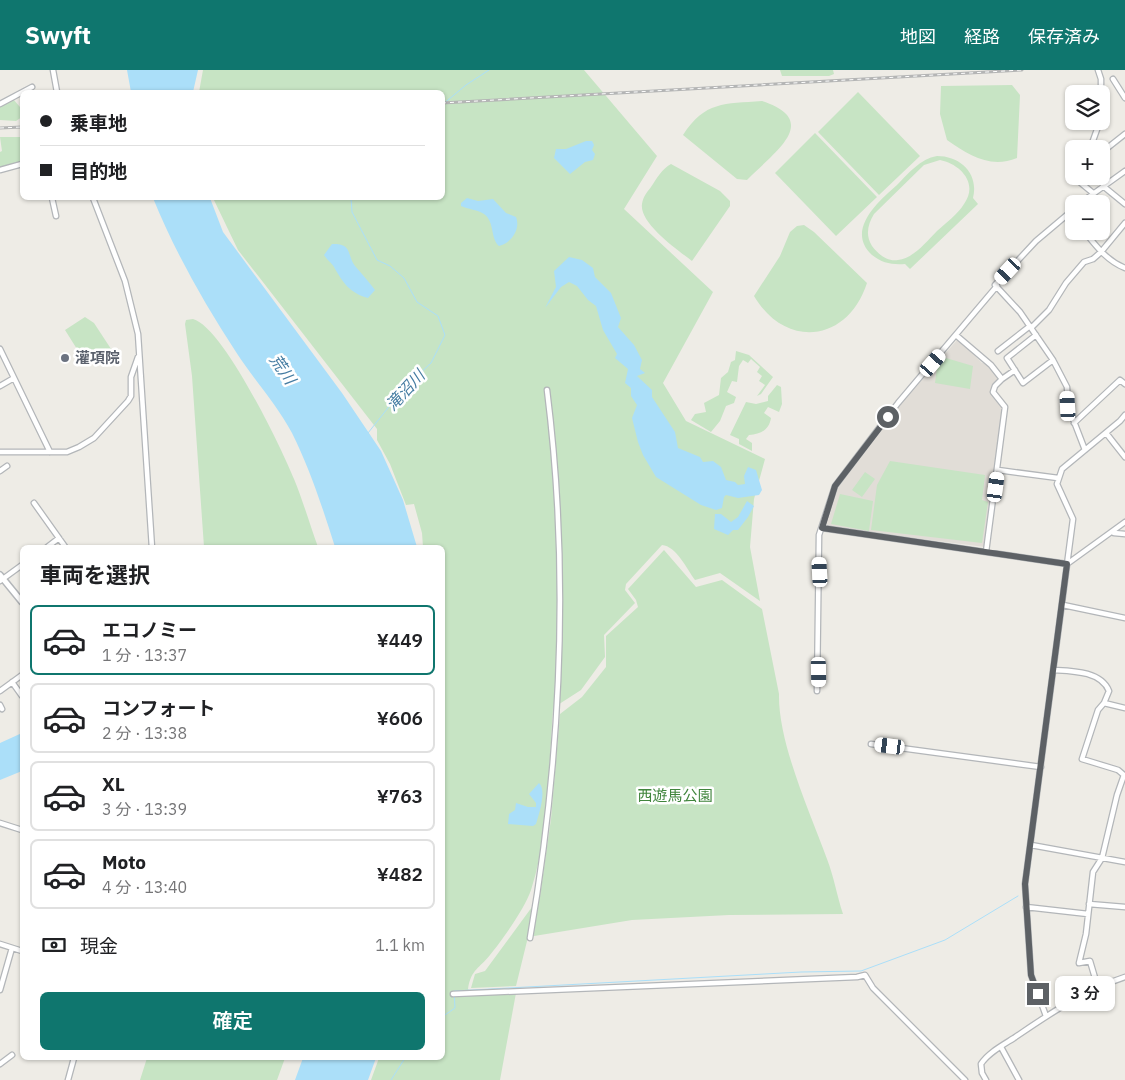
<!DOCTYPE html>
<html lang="ja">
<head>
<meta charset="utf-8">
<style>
  body { margin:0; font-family:"IBM Plex Sans","Noto Sans JP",sans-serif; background:#f6f6f6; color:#202124; height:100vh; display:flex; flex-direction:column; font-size:19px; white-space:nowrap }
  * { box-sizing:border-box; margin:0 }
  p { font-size:16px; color:#757577 }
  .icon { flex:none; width:28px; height:28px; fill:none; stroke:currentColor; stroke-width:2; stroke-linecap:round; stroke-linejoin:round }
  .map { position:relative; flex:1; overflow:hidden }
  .side { position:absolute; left:20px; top:475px; width:425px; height:515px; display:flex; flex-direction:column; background:#fff; border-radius:8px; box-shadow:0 1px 4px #0004 }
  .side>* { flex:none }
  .banner { position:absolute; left:20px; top:20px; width:425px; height:110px; border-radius:8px; box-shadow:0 1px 4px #0004; display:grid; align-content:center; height:110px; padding:0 20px; background:#fff }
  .tools { position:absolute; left:1065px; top:15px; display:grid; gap:10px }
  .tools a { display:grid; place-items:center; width:45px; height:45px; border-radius:8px; background:#fff; box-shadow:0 1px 4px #0004; font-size:25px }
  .end { position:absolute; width:22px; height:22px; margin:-11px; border:6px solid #5d6165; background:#fff; box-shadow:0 0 0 2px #fff }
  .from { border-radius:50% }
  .bubble { position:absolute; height:35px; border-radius:8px; background:#fff; box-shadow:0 1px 4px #0004; font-size:16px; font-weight:600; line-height:35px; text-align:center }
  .car { position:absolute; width:15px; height:30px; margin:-15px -8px; border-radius:6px; box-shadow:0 0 4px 1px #0007; background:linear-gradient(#fff 24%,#345 0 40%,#fff 0 76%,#345 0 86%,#fff 0) }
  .banner b { display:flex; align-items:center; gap:18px; height:48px; font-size:19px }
  .banner b+b { border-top:1px solid #e0e0e0 }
  .banner i { width:12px; height:12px; background:#202124 }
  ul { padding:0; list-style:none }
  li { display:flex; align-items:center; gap:15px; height:70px; margin:0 10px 8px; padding:0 10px; border:2px solid #e0e0e0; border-radius:8px }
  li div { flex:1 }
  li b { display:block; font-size:19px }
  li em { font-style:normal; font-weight:600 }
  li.current { border-color:#0f766e }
  li>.icon { width:45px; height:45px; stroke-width:1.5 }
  h2 { padding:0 20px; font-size:22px; line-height:60px }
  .pay { display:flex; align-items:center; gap:12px; height:55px; padding:0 20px; font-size:19px }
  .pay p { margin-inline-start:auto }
  .action { display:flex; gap:10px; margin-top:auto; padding:10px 20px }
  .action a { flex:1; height:58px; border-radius:8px; background:#0f766e; color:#fff; font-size:20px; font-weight:600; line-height:58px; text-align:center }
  header { display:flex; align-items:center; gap:30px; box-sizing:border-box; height:70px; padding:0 25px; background:#0f766e; color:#fff }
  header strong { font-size:24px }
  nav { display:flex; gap:28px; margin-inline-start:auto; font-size:18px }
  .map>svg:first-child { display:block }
  .education { fill:#e1ddd7 }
  .green { fill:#c7e4c4; fill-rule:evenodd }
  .water { fill:#abdff9 }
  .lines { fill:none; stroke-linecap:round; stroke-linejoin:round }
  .stream { stroke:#abdff9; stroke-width:1 }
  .minor-casing { stroke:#b3b6b9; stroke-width:7 }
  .tertiary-casing { stroke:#b3b6b9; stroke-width:8 }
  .minor { stroke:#fff; stroke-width:4.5 }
  .tertiary { stroke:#fff; stroke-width:5 }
  .rail-casing { stroke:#b4b5b5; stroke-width:3 }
  .rail { stroke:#fff; stroke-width:1; stroke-dasharray:4; stroke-linecap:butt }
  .route { stroke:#5d6165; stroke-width:6 }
  .worship-dot { fill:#6b7280; stroke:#fff; stroke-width:2 }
  .labels { text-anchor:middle; stroke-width:5; stroke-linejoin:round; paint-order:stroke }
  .worship-label { font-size:15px; font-weight:bold; fill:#5b616d; stroke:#fff; text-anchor:start }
  .park-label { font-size:15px; fill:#40853c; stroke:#fff }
  .water-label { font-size:16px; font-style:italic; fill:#457ca2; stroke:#fff }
</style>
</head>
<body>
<header>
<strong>Swyft</strong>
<nav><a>地図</a><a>経路</a><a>保存済み</a></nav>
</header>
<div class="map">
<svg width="1125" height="1010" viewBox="0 0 1125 1010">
  <rect width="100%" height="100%" fill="#eeece6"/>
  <path class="education" d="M 958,269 L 982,293 L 986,293 L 999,309 L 992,316 L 991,322 L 1004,337 L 985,477 L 827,457 L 826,450 L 839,414 L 888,349 Z"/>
  <path class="green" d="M 203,0 L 584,0 L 657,86 L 624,139 L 713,222 L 663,313 L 686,351 L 765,389 L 754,429 L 750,477 L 760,531 L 720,503 L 695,510 C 687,499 676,476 662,475 L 626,514 L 625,520 L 635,533 L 604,565 L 605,587 L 581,620 L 553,638 C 549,696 549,765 531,820 C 525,838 503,869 490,885 C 480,898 471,899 468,919 L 472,924 L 516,923 L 500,1010 L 371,1010 L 379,988 L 442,988 L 442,478 L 423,477 L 422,463 L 414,434 L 406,435 L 390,394 L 377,370 L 377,359 L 238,180 L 213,128 L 442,128 L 442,22 L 199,22 Z
    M 780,0 L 833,0 L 834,4 L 829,6 L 782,6 Z
    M 1012,15 L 1020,25 L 1017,88 C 990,99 969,85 947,70 L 940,44 L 941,16 Z
    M 858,22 L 920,86 L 879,125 L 818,62 Z
    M 13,29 L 20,37 L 22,47 L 16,51 L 0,50 L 0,36 Z
    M 762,31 C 823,51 773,83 747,110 L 737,109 L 683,65 C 705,31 724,34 762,31 Z
    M 815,63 L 877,127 L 836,166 L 775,103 Z
    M 0,67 L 22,67 L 21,92 L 0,98 L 0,82 L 2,81 Z
    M 937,86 C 961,86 979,104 973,128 L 978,134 L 910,199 L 905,194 C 892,195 882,193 872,185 C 845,160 879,131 897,115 C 909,103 920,89 937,86 ZM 940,90 C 960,94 979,113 964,134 C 958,144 946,153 937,161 C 926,172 914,188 898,190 C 887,192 878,184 872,176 C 865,165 868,154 874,144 L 924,95 Z
    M 671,94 L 720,121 L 730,131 L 730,136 L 692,191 C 678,180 639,153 642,134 C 643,127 647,122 651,117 C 657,108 662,99 671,94 Z
    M 804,155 L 814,162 L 867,213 C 848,272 786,280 754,226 L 780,186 L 790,162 L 797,156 Z
    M 85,247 L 94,253 L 115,285 L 103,294 L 98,288 L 87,295 L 65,260 Z
    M 193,249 C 223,257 281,377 294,409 C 303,431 310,455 318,477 L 204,477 L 192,306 L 185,254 L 186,250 Z
    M 736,281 L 749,285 L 773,307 L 761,324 L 757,326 L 765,315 L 759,311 L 762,306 L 757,302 L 760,297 L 751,289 L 748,293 L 743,290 L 739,296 L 737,312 L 732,311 L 727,322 L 736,327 L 734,333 L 726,336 L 720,351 L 711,362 L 691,350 L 695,344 L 706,342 L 704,333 L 719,325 L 721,308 L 728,302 L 731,292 L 735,290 Z
    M 946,288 L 973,296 L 970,319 L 935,313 L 937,298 Z
    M 777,315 L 781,317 L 782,334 L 779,342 L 768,337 L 764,343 L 771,348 C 769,360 761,364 749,365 L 746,369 L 752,373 L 752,381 L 739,374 L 739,369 L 730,365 L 746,332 L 756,334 L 768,331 L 768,326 Z
    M 890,391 L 985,405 L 982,430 L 988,432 L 982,473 L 871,460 L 877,415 Z
    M 865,402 L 875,409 L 862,427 L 852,420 Z
    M 840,424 L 873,431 L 869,461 L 831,454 Z
    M 664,480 L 696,517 L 722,510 L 762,539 L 779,624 C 778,673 810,742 827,789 C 834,807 837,826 843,844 L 729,845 L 632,850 L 528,867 L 516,916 L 471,918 L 475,904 L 485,901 L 540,826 L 551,749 L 560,644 L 582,627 L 606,597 L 606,566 L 638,537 L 636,530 L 628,519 Z
    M 147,988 L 285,988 L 277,1010 L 140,1010 Z"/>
  <path class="water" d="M 127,0 L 198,0 L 193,22 L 131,22 Z
    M 586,71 L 592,71 L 594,75 L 592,80 L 595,84 L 593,90 L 585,92 L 570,104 L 554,88 L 556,79 L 566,79 Z
    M 153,128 L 210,128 L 223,162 L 342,323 L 381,381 L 403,430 L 417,477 L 335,477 C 323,439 310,399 292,363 C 276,333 254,310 236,282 C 204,233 175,182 153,128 Z
    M 467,128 L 478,131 L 493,129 L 506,143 L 516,147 C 521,159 511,173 499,176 C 490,168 495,152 484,144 C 479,140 467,139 461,136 L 461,133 Z
    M 332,174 C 353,173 347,186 355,196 C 362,204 369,212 375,220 L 368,228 C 350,223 343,213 334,197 C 332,193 327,190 324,185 Z
    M 569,187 L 582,190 L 593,198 L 595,207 L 611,223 L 621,248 L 618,257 L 634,275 L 642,290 L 640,299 L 645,303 L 637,306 L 652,320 L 652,327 L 675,362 L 678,378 L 700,387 L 703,392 L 713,391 L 721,397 L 726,410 L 735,412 L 738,415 L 745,414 L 744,406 L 748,397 L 756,400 L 762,420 L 759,425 L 738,428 L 726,425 L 724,427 L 722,438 L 716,440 L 701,435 L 656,407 L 643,385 L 638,372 L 632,348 L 637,335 L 631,326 L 631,318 L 625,313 L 628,299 L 615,288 L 617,284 L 603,260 L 596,236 L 588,230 L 577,216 L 569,212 L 561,217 L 545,238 L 556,217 L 554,201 Z
    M 747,431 L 754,436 L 748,447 L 738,460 L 733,460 L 728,465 L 714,459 L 715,444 L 721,444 L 731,452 L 738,447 Z
    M 22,663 L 22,701 L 0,710 L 0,673 Z
    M 539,713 C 547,720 539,744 536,754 L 533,756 L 508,754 L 509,744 L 515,740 L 516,733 L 528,737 L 536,737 L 536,733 L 529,724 Z
    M 303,988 L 376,988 L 368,1010 L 295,1010 Z"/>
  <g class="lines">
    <path class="stream" d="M 442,35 L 466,15 L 489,0
      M 351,128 L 352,142 L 377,190 L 390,196 L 404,208 L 417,232 L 438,246 L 445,265 L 431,293 L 403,319 L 368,363
      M 442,947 L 455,938 L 454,921 L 801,902 L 861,901 L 945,870 L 1018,826
      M 391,1010 L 405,988"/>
    <defs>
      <path id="minor" d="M 53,0 L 57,22
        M 1098,0 L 1101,9 L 1101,47
        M 1113,9 L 1125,28
        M 0,34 L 32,17
        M 1090,79 L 1100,51
        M 1101,83 L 1125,64
        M 0,100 L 22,94
        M 1077,106 L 1076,109 L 1093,123
        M 1103,116 L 1125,134
        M 52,128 L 56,146
        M 93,128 L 125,211 L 138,264 L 152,478
        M 1079,134 L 1125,101
        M 1074,139 L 1036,171 L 995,215 L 1020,242 L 1053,290 L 1067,317 L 1068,336 L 1085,380
        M 1084,161 C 1096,176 1107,191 1125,198
        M 1031,258 L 1049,240 L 1066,213 L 1084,192 L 1093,189 L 1101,182 L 1125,153
        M 1036,265 L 1007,288 L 1023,313 L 1053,290
        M 957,266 L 991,295 L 1002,309 L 1015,300
        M 0,279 L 50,382
        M 998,281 L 1030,256
        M 0,316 L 14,308
        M 1074,353 L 1120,310 L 1125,314
        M 1106,363 L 1125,387
        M 0,382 L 67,382 L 79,377 L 94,368 L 128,331 L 131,326 L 131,307 L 138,287
        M 998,400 L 1058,408
        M 0,401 L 7,396
        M 34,433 L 66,478
        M 822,458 L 1067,494 L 1125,452
        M 1114,463 L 1125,464
        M 46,478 L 59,468
        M 986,482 L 1005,337 L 993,322 L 995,316 L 1002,309
        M 0,511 L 22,495
        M 1063,535 L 1125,548
        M 1054,600 C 1072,601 1101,601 1109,621 L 1104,633 L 1125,638
        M 12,612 L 22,626
        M 0,621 L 22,605
        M 817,621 L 819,465 L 835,416 L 898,333 L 997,216
        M 0,635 L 2,639
        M 871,674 L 1041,697
        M 0,753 L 22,760
        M 1031,775 L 1125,792
        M 1089,834 L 1125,837
        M 1026,837 L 1088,844
        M 530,868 C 561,687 570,503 547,320
        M 0,874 L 22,881
        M 1098,918 L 1090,891 L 1079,893 L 1086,864 L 1093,802 L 1102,788 L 1117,725 L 1124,705 L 1118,700 L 1082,689 L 1098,640 L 1104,633
        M 0,920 L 12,878
        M 453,924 L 857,907 L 865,905 L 873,918 L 965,1010
        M 1046,946 L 1031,905 L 1025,814 L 1073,449 L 1057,414 L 1062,399 L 1120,351 L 1125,345
        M 1001,977 L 1019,1010
        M 0,994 L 12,985
        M 68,1010 L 74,988
        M 986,1010 L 982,1003 L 981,994 C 988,983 1003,975 1014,968 C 1049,944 1085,920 1125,907"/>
      <path id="tertiary" d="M 0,505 L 22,532"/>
    </defs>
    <use href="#minor" class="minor-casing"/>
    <use href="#tertiary" class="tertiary-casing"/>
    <use href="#minor" class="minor"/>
    <use href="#tertiary" class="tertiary"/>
    <defs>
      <path id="rail" d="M 442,33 L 1022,0
        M 0,58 L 22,57"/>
    </defs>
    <use href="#rail" class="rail-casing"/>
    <use href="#rail" class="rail"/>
  </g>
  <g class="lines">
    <path class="route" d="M 888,347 L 835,416 L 822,458 L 1067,494 L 1025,814 L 1031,905 L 1038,924"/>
  </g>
  <circle class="worship-dot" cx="65" cy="288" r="5"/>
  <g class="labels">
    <g class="worship-label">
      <text x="75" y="293">灌項院</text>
    </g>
    <g class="park-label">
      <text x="675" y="731">西遊馬公園</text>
    </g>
    <g class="water-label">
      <text transform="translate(283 299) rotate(55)" y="6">荒川</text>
      <text transform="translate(405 320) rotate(-47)" y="6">滝沼川</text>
    </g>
  </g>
</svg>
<div class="tools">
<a><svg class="icon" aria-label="layers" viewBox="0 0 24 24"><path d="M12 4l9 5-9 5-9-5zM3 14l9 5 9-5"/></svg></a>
<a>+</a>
<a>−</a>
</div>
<i class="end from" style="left:888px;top:347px"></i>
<i class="end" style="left:1038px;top:924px"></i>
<div class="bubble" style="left:1055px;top:906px;width:60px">3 分</div>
<i class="car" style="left:1008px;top:201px;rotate:223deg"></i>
<i class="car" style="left:933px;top:293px;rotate:41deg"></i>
<i class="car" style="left:1068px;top:336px;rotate:357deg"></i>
<i class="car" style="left:996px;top:417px;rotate:8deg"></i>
<i class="car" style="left:820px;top:502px;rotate:357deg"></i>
<i class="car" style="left:819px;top:602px;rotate:179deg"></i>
<i class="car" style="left:890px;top:676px;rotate:277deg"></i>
<div class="banner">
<b><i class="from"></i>乗車地</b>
<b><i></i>目的地</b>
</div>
<section class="side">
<h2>車両を選択</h2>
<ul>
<li class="current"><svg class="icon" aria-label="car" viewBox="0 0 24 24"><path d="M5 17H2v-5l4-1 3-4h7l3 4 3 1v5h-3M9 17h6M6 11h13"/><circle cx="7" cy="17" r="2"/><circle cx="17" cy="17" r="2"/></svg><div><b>エコノミー</b><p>1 分 · 13:37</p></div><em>¥449</em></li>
<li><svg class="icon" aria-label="car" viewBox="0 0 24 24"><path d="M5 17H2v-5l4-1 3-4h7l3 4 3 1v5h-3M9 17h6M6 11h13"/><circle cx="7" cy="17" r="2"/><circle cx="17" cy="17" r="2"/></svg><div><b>コンフォート</b><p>2 分 · 13:38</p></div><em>¥606</em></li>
<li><svg class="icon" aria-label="car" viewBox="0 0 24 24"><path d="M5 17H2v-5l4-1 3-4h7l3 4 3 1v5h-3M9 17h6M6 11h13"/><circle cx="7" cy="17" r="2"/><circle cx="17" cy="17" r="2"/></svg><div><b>XL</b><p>3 分 · 13:39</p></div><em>¥763</em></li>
<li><svg class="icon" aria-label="car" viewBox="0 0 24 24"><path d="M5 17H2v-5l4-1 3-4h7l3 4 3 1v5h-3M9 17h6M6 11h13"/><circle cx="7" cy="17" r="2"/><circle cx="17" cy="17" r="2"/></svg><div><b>Moto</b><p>4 分 · 13:40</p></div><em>¥482</em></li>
</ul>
<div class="pay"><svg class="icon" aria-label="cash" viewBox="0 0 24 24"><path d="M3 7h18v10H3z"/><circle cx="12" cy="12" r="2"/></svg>現金<p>1.1 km</p></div>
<div class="action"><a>確定</a></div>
</section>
</div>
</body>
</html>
